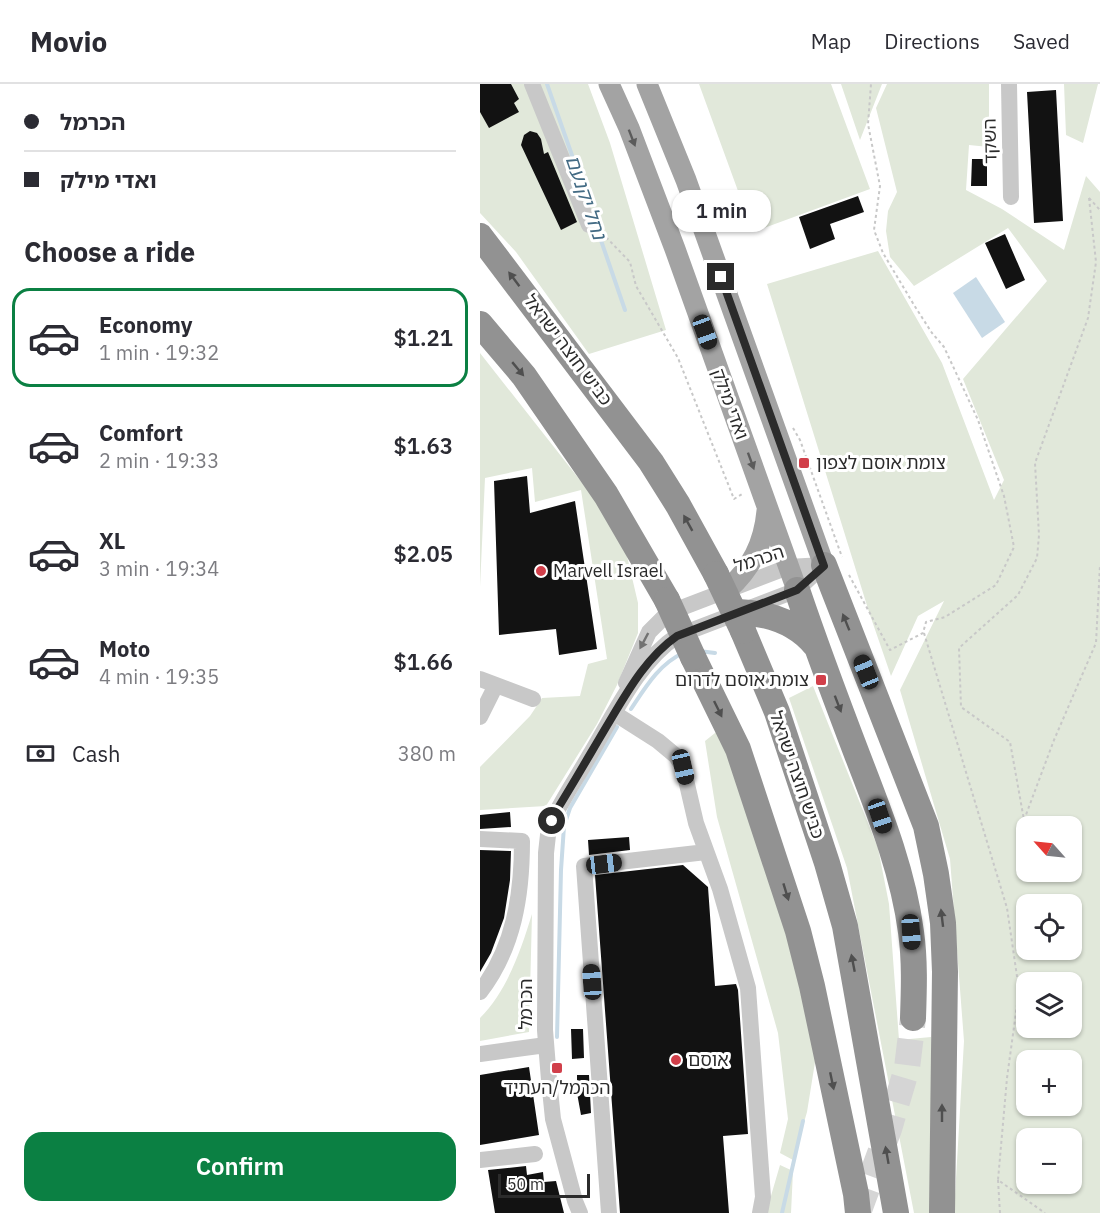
<!DOCTYPE html>
<html lang="en">
<head>
<meta charset="utf-8">
<style>
  body { margin:0; font-family:"IBM Plex Sans","Noto Sans Hebrew",sans-serif; background:#f7f7f7; color:#2b2b33; height:100vh; display:flex; flex-direction:column; font-size:22px; white-space:nowrap }
  * { box-sizing:border-box; margin:0 }
  p { font-size:20px; color:#7c7c81 }
  .icon { flex:none; width:33px; height:33px; fill:none; stroke:currentColor; stroke-width:2; stroke-linecap:round; stroke-linejoin:round }
  .map { position:relative; flex:1; overflow:hidden }
  .details { display:flex; flex-direction:column; background:#fff; width:480px }
  .details>* { flex:none }
  .top-card { display:grid; align-content:center; height:132px; padding:0 24px; background:#fff }
  .needle { width:39px; rotate:297deg }
  .buttons { position:absolute; left:536px; top:732px; display:grid; gap:12px }
  .buttons a { display:grid; place-items:center; width:66px; height:66px; border-radius:12px; background:#fff; box-shadow:0 2px 4px #0004; font-size:30px }
  .scale { position:absolute; left:18px; bottom:15px; width:92px; box-sizing:border-box; padding-left:6px; border:3px solid #2b2b2b; border-top:0; font-size:16px; line-height:21px; white-space:nowrap; color:#2b2b2b; -webkit-text-stroke:4px #fff; paint-order:stroke }
  .end { position:absolute; width:27px; height:27px; margin:-14px; border:8px solid #2b2b2b; background:#fff; box-shadow:0 0 0 3px #fff }
  .from { border-radius:50% }
  .bubble { position:absolute; height:42px; border-radius:18px; background:#fff; box-shadow:0 2px 4px #0004; font-size:20px; font-weight:600; line-height:42px; text-align:center }
  .car { position:absolute; width:18px; height:36px; margin:-18px -9px; border-radius:8px; box-shadow:0 0 4px 2px #0007; background:linear-gradient(#222 24%,#8ab4d8 0 40%,#222 0 76%,#8ab4d8 0 86%,#222 0) }
  .top-card b { display:flex; align-items:center; gap:21px; height:57px; font-size:22px }
  .top-card b+b { border-top:2px solid #e1e1e2 }
  .top-card i { width:15px; height:15px; background:#2b2b33 }
  ul { padding:0; list-style:none }
  li { display:flex; align-items:center; gap:18px; height:99px; margin:0 12px 9px; padding:0 12px; border:3px solid transparent; border-radius:18px }
  li div { flex:1 }
  li b { display:block; font-size:22px }
  li em { font-style:normal; font-weight:600 }
  li.current { border-color:#0b8043 }
  li>.icon { width:54px; height:54px; stroke-width:1.5 }
  h2 { padding:0 24px; font-size:27px; line-height:72px }
  .pay { display:flex; align-items:center; gap:15px; height:66px; padding:0 24px; font-size:22px }
  .pay p { margin-inline-start:auto }
  .primary-button { display:flex; gap:12px; margin-top:auto; padding:12px 24px }
  .primary-button a { flex:1; height:69px; border-radius:18px; background:#0b8043; color:#fff; font-size:24px; font-weight:600; line-height:69px; text-align:center }
  header { display:flex; align-items:center; gap:36px; box-sizing:border-box; height:84px; padding:0 30px; background:#fff; border-bottom:2px solid #e1e1e2 }
  header strong { font-size:28px }
  nav { display:flex; gap:33px; margin-inline-start:auto; font-size:21px }
  main { display:flex; flex:1; min-height:0 }
  .map>svg:first-child { display:block }
  .green { fill:#e1e8da; fill-rule:evenodd }
  .water { fill:#c8dae6 }
  .lines { fill:none; stroke-linecap:round; stroke-linejoin:round }
  .stream { stroke:#c8dae6; stroke-width:4 }
  .building { fill:#121212 }
  .highway-tunnel { stroke:#d5d5d5; stroke-width:26; stroke-dasharray:26 13; stroke-linecap:butt }
  .path { stroke:#c8c8c8; stroke-width:2; stroke-dasharray:3 3; stroke-linecap:butt }
  .minor { stroke:#c8c8c8; stroke-width:16 }
  .major { stroke:#a3a3a3; stroke-width:21 }
  .highway { stroke:#929292; stroke-width:26 }
  .highway-bridge { stroke:#929292; stroke-width:26 }
  .oneway { fill:#5b5b5b }
  .oneway2 { fill:#4f4f4f }
  .oneway3 { fill:#727272 }
  .route { stroke:#2b2b2b; stroke-width:8 }
  .poi-dot { fill:#d13f4a; stroke:#fff; stroke-width:2 }
  .labels { text-anchor:middle; stroke-width:6; stroke-linejoin:round; paint-order:stroke }
  .street-label { font-size:18px; fill:#2b2b2b; stroke:#fff }
  .poi-label { font-size:18px; fill:#2b2b2b; stroke:#fff; text-anchor:start }
  .water-label { font-size:20px; font-style:italic; fill:#436b84; stroke:#fff }
</style>
</head>
<body>
<header>
<strong>Movio</strong>
<nav><a>Map</a><a>Directions</a><a>Saved</a></nav>
</header>
<main>
<section class="details">
<div class="top-card">
<b><i class="from"></i>הכרמל</b>
<b><i></i>ואדי מילק</b>
</div>
<h2>Choose a ride</h2>
<ul>
<li class="current"><svg class="icon" aria-label="car" viewBox="0 0 24 24"><path d="M5 17H2v-5l4-1 3-4h7l3 4 3 1v5h-3M9 17h6M6 11h13"/><circle cx="7" cy="17" r="2"/><circle cx="17" cy="17" r="2"/></svg><div><b>Economy</b><p>1 min · 19:32</p></div><em>$1.21</em></li>
<li><svg class="icon" aria-label="car" viewBox="0 0 24 24"><path d="M5 17H2v-5l4-1 3-4h7l3 4 3 1v5h-3M9 17h6M6 11h13"/><circle cx="7" cy="17" r="2"/><circle cx="17" cy="17" r="2"/></svg><div><b>Comfort</b><p>2 min · 19:33</p></div><em>$1.63</em></li>
<li><svg class="icon" aria-label="car" viewBox="0 0 24 24"><path d="M5 17H2v-5l4-1 3-4h7l3 4 3 1v5h-3M9 17h6M6 11h13"/><circle cx="7" cy="17" r="2"/><circle cx="17" cy="17" r="2"/></svg><div><b>XL</b><p>3 min · 19:34</p></div><em>$2.05</em></li>
<li><svg class="icon" aria-label="car" viewBox="0 0 24 24"><path d="M5 17H2v-5l4-1 3-4h7l3 4 3 1v5h-3M9 17h6M6 11h13"/><circle cx="7" cy="17" r="2"/><circle cx="17" cy="17" r="2"/></svg><div><b>Moto</b><p>4 min · 19:35</p></div><em>$1.66</em></li>
</ul>
<div class="pay"><svg class="icon" aria-label="cash" viewBox="0 0 24 24"><path d="M3 7h18v10H3z"/><circle cx="12" cy="12" r="2"/></svg>Cash<p>380 m</p></div>
<div class="primary-button"><a>Confirm</a></div>
</section>
<div class="map">
<svg width="620" height="1129" viewBox="0 0 620 1129">
  <rect width="100%" height="100%" fill="#fff"/>
  <path class="green" d="M 0,0 L 108,0 L 130,59 L 186,246 L 109,270 L 36,168 L 0,129 Z
    M 219,0 L 351,0 L 390,105 L 273,148 Z
    M 361,0 L 402,0 L 380,56 Z
    M 407,0 L 509,0 L 509,63 L 489,61 L 486,106 L 522,125 L 584,166 L 606,92 L 620,108 L 620,1129 L 474,1129 L 484,957 L 470,775 L 420,606 L 464,517 L 438,532 L 411,592 L 389,528 L 287,200 L 398,167 L 462,279 L 514,416 L 524,396 L 483,295 L 567,197 L 528,144 L 434,202 L 410,173 L 406,147 L 408,127 L 417,108 L 396,24 ZM 546,742 L 591,742 L 591,788 L 546,788 ZM 546,820 L 591,820 L 591,866 L 546,866 ZM 546,898 L 591,898 L 591,944 L 546,944 ZM 546,976 L 591,976 L 591,1022 L 546,1022 ZM 546,1054 L 591,1054 L 591,1100 L 546,1100 Z
    M 584,0 L 618,0 L 603,59 L 586,51 Z
    M 0,269 L 114,414 L 147,472 L 158,519 L 158,549 L 137,601 L 117,640 L 66,722 L 0,726 L 0,683 L 50,632 L 62,614 L 100,612 L 108,580 L 127,575 L 101,406 L 55,418 L 52,384 L 5,394 L 0,503 Z
    M 333,602 L 398,764 L 409,820 L 419,956 L 451,953 L 454,1129 L 434,1129 L 367,784 L 309,614 Z
    M 240,645 L 315,875 L 336,972 L 327,1028 L 313,1076 L 300,1069 L 308,1035 L 298,949 L 237,733 L 225,657 Z
    M 52,830 L 49,948 L 0,957 L 0,934 C 27,907 41,866 52,830 Z
    M 300,1081 L 313,1087 L 311,1129 L 286,1129 Z"/>
  <path class="water" d="M 496,193 L 525,238 L 502,254 L 473,209 Z"/>
  <g class="lines">
    <path class="stream" d="M 67,0 L 107,114
      M 115,139 L 145,226
      M 219,567 L 235,569
      M 151,625 C 165,604 179,580 203,569
      M 77,953 L 81,786 L 84,742 L 90,724 L 137,643
      M 302,1129 L 323,1037"/>
  </g>
  <path class="building" d="M 0,0 L 31,0 L 39,15 L 34,19 L 39,28 L 9,44 L 0,28 Z
    M 576,6 L 583,137 L 554,139 L 547,8 Z
    M 50,47 L 57,49 L 61,55 L 64,70 L 68,68 L 97,138 L 81,146 L 41,61 L 44,51 Z
    M 492,75 L 507,75 L 507,102 L 491,102 Z
    M 378,112 L 384,128 L 350,140 L 355,155 L 330,165 L 319,133 Z
    M 525,150 L 545,196 L 526,205 L 505,159 Z
    M 47,392 L 50,429 L 95,417 L 117,565 L 79,571 L 76,545 L 19,551 L 14,397 Z
    M 30,728 L 31,743 L 0,745 L 0,731 Z
    M 149,753 L 150,766 L 109,771 L 108,756 Z
    M 0,766 L 31,767 L 30,796 L 24,834 L 11,869 L 0,888 Z
    M 203,781 L 228,803 L 235,902 L 256,900 L 258,906 L 268,1050 L 243,1052 L 249,1129 L 140,1129 L 115,791 Z
    M 91,945 L 103,945 L 104,974 L 92,975 Z
    M 49,983 L 59,1051 L 0,1061 L 0,991 Z
    M 97,991 L 109,991 L 111,1029 L 101,1031 L 97,1009 Z
    M 46,1082 L 47,1091 L 63,1088 L 64,1098 L 76,1097 L 84,1129 L 15,1129 L 8,1086 Z"/>
  <g class="lines">
    <path class="highway-tunnel" d="M 378,1129 L 409,1045 L 427,984 L 433,934"/>
    <path class="path" d="M 609,114 L 616,178 L 608,234 L 555,379 L 559,451 L 557,474 L 538,511 L 479,564 L 481,623 L 530,658 L 544,736 L 574,656 L 616,559 L 620,481
      M 609,114 L 620,126
      M 122,149 L 150,178 L 156,202 L 198,274 L 254,415 L 264,409
      M 313,344 L 320,356 L 362,473
      M 369,491 L 410,566 L 443,549 L 446,538 L 465,533 L 516,501 L 534,463 L 524,412 L 498,336 L 464,263 L 452,249 L 434,221 L 403,169 L 394,146 L 400,102 L 388,40 L 391,0
      M 444,549 L 527,824 L 539,906 L 527,994 L 518,1096 L 565,1129
      M 544,736 L 546,764
      M 518,1096 L 520,1129"/>
    <path class="minor" d="M 52,0 L 109,141
      M 529,0 L 531,113
      M 0,595 L 53,615
      M 146,599 L 169,548 L 188,529 L 308,483 L 344,481
      M 134,629 L 178,657 L 196,672 L 203,683 L 216,739 L 240,805 L 268,904 L 283,1113 L 280,1129
      M 0,633 L 16,601
      M 0,755 L 42,757 C 42,811 34,864 0,908
      M 0,970 L 66,961
      M 0,1076 L 55,1070
      M 100,1129 L 95,1117 L 73,1035 L 69,996 L 65,946 L 66,769 L 68,751 L 72,737 C 83,714 98,692 111,669 C 135,629 158,578 197,552 L 317,506 L 344,481
      M 129,1129 L 104,782 L 226,768"/>
    <path class="major" d="M 129,0 L 149,44 L 195,165 L 317,506
      M 167,0 L 206,96 L 344,481
      M 247,506 C 272,484 284,459 287,427"/>
    <path class="highway" d="M 0,152 L 171,378 L 198,421 L 236,490
      M 0,240 L 44,292 L 126,411 L 187,516
      M 344,481 L 446,742 L 456,790 L 463,839 L 465,888 L 462,1129
      M 317,506 C 336,562 357,618 378,673 C 400,730 423,787 431,848 C 435,876 434,905 433,934
      M 258,528 C 287,529 316,538 335,561
      M 263,547 L 297,628 L 347,779 L 365,842 L 416,1129
      M 213,573 L 258,665 L 318,847 L 332,902 L 376,1110 L 378,1129"/>
    <path class="highway-bridge" d="M 236,490 L 263,547
      M 187,516 L 213,573"/>
  </g>
  <defs><path id="oneway-solid" d="M-6-.8H1V-3.2L6.5 0L1 3.2V.8H-6Z" transform="scale(1.5)"/></defs>
  <g class="oneway">
    <use href="#oneway-solid" transform="translate(152 54) rotate(69)"/>
    <use href="#oneway-solid" transform="translate(271 377) rotate(70)"/>
  </g>
  <g class="oneway2">
    <use href="#oneway-solid" transform="translate(34 195) rotate(-127)"/>
    <use href="#oneway-solid" transform="translate(38 285) rotate(50)"/>
    <use href="#oneway-solid" transform="translate(208 439) rotate(-119)"/>
    <use href="#oneway-solid" transform="translate(366 538) rotate(-112)"/>
    <use href="#oneway-solid" transform="translate(358 620) rotate(69)"/>
    <use href="#oneway-solid" transform="translate(238 625) rotate(64)"/>
    <use href="#oneway-solid" transform="translate(306 808) rotate(73)"/>
    <use href="#oneway-solid" transform="translate(462 834) rotate(-97)"/>
    <use href="#oneway-solid" transform="translate(373 879) rotate(-101)"/>
    <use href="#oneway-solid" transform="translate(352 997) rotate(78)"/>
    <use href="#oneway-solid" transform="translate(462 1029) rotate(-90)"/>
    <use href="#oneway-solid" transform="translate(407 1071) rotate(-100)"/>
  </g>
  <use class="oneway3" href="#oneway-solid" transform="translate(164 557) rotate(118)"/>
  <g class="lines">
    <path class="route" d="M 72,737 L 78,724 C 94,698 109,672 125,645 C 145,612 165,574 197,552 L 317,506 L 344,482 L 241,193"/>
  </g>
  <g class="poi-dot">
    <rect x="318" y="373" width="12" height="12" rx="3"/>
    <circle cx="61" cy="487" r="6"/>
    <rect x="335" y="590" width="12" height="12" rx="3"/>
    <circle cx="196" cy="976" r="6"/>
    <rect x="71" y="978" width="12" height="12" rx="3"/>
  </g>
  <g class="labels">
    <g class="street-label">
      <text transform="translate(510 57) rotate(-91)" y="6">השקד</text>
      <text transform="translate(88 266) rotate(53)" y="6">כביש חוצה ישראל</text>
      <text transform="translate(250 320) rotate(70)" y="6">ואדי מילק</text>
      <text transform="translate(279 475) rotate(-18)" y="6">הכרמל</text>
      <text transform="translate(317 691) rotate(71)" y="6">כביש חוצה ישראל</text>
      <text transform="translate(46 920) rotate(-90)" y="6">הכרמל</text>
    </g>
    <g class="poi-label">
      <text x="336" y="385">צומת אוסם לצפון</text>
      <text x="73" y="493">Marvell Israel</text>
      <text x="329" y="602" text-anchor="end">צומת אוסם לדרום</text>
      <text x="208" y="982">אוסם</text>
      <text x="77" y="1010" text-anchor="middle">הכרמל/העתיד</text>
    </g>
    <g class="water-label">
      <text transform="translate(106 113) rotate(71)" y="7">נחל יקנעם</text>
    </g>
  </g>
</svg>
<div class="buttons">
<a><svg class="needle" viewBox="-14 -14 28 28"><path d="M0-13l5 13h-10z" fill="#e53935"/><path d="M0 13l5-13h-10z" fill="#7c7c81"/></svg></a>
<a><svg class="icon" aria-label="locate" viewBox="0 0 24 24"><circle cx="12" cy="12" r="6"/><path d="M12 2v4M12 18v4M2 12h4M18 12h4"/></svg></a>
<a><svg class="icon" aria-label="layers" viewBox="0 0 24 24"><path d="M12 4l9 5-9 5-9-5zM3 14l9 5 9-5"/></svg></a>
<a>+</a>
<a>−</a>
</div>
<div class="scale">50 m</div>
<i class="end from" style="left:72px;top:737px"></i>
<i class="end" style="left:241px;top:193px"></i>
<div class="bubble" style="left:192px;top:106px;width:99px">1 min</div>
<i class="car" style="left:225px;top:248px;rotate:160deg"></i>
<i class="car" style="left:386px;top:588px;rotate:338deg"></i>
<i class="car" style="left:203px;top:683px;rotate:167deg"></i>
<i class="car" style="left:400px;top:732px;rotate:161deg"></i>
<i class="car" style="left:124px;top:780px;rotate:83deg"></i>
<i class="car" style="left:431px;top:848px;rotate:176deg"></i>
<i class="car" style="left:112px;top:898px;rotate:356deg"></i>
</div>
</main>
</body>
</html>
